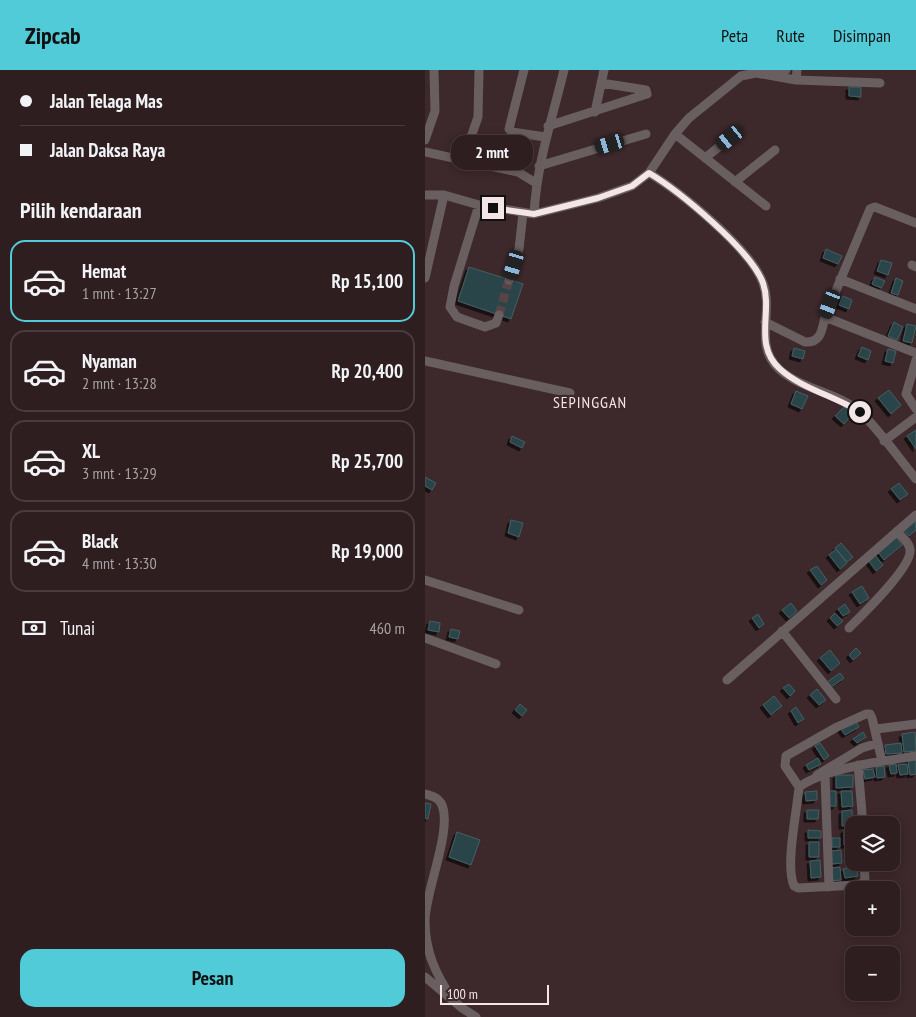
<!DOCTYPE html>
<html lang="id">
<head>
<meta charset="utf-8">
<style>
  body { margin:0; font-family:"PT Sans Narrow",sans-serif; background:#362729; color:#f1f3f6; height:100vh; display:flex; flex-direction:column; font-size:19px; white-space:nowrap }
  * { box-sizing:border-box; margin:0 }
  p { font-size:16px; color:#a7a2a5 }
  .icon { flex:none; width:28px; height:28px; fill:none; stroke:currentColor; stroke-width:2; stroke-linecap:round; stroke-linejoin:round }
  .map { position:relative; flex:1; overflow:hidden }
  .side { display:flex; flex-direction:column; background:#2e1e20; width:425px }
  .side>* { flex:none }
  .hud { display:grid; align-content:center; height:110px; padding:0 20px; background:#2e1e20 }
  .buttons { position:absolute; left:420px; top:746px; display:grid; gap:10px }
  .buttons a { display:grid; place-items:center; width:55px; height:55px; border-radius:10px; background:#2e1e20; box-shadow:0 2px 12px #0003,0 0 0 1px #493c3e; font-size:25px }
  .scale { position:absolute; left:15px; bottom:12px; width:109px; box-sizing:border-box; padding-left:5px; border:2px solid #f4e5e6; border-top:0; font-size:14px; line-height:18px; white-space:nowrap; color:#f4e5e6; -webkit-text-stroke:4px #3d282b; paint-order:stroke }
  .end { position:absolute; width:22px; height:22px; margin:-11px; border:6px solid #f4e5e6; background:#111; box-shadow:0 0 0 2px #111 }
  .from { border-radius:50% }
  .bubble { position:absolute; height:35px; border-radius:15px; background:#2e1e20; box-shadow:0 2px 12px #0003,0 0 0 1px #493c3e; font-size:16px; font-weight:700; line-height:35px; text-align:center }
  .car { position:absolute; width:15px; height:30px; margin:-15px -8px; border-radius:6px; box-shadow:0 0 4px 1px #0007; background:linear-gradient(#222 24%,#8ab4d8 0 40%,#222 0 76%,#8ab4d8 0 86%,#222 0) }
  .hud b { display:flex; align-items:center; gap:18px; height:48px; font-size:19px }
  .hud b+b { border-top:1px solid #493c3e }
  .hud i { width:12px; height:12px; background:#f1f3f6 }
  ul { padding:0; list-style:none }
  li { display:flex; align-items:center; gap:15px; height:82px; margin:0 10px 8px; padding:0 10px; border:2px solid #493c3e; border-radius:15px }
  li div { flex:1 }
  li b { display:block; font-size:19px }
  li em { font-style:normal; font-weight:700 }
  li.active { border-color:#52cbd8 }
  li>.icon { width:45px; height:45px; stroke-width:1.5 }
  h2 { padding:0 20px; font-size:22px; line-height:60px }
  .pay { display:flex; align-items:center; gap:12px; height:55px; padding:0 20px; font-size:19px }
  .pay p { margin-inline-start:auto }
  .action { display:flex; gap:10px; margin-top:auto; padding:10px 20px }
  .action a { flex:1; height:58px; border-radius:15px; background:#52cbd8; color:#111; font-size:20px; font-weight:700; line-height:58px; text-align:center }
  header { display:flex; align-items:center; gap:30px; box-sizing:border-box; height:70px; padding:0 25px; background:#52cbd8; color:#111 }
  header strong { font-size:24px }
  nav { display:flex; gap:28px; margin-inline-start:auto; font-size:18px }
  main { display:flex; flex:1; min-height:0 }
  .map>svg:first-child { display:block }
  .building { fill:#2b4548; stroke:#445f62; filter:url(#shadow) }
  .lines { fill:none; stroke-linecap:round; stroke-linejoin:round }
  .minor-tunnel { stroke:#584447; stroke-width:9; stroke-dasharray:9 4.5; stroke-linecap:butt }
  .minor { stroke:#6a5f60; stroke-width:9 }
  .route { stroke:#f4e5e6; stroke-width:6 }
  .labels { text-anchor:middle; stroke-width:4.5; stroke-linejoin:round; paint-order:stroke }
  .quarter-label { font-size:16px; letter-spacing:1px; fill:#f4e5e6; stroke:#3d282b }
</style>
</head>
<body>
<header>
<strong>Zipcab</strong>
<nav><a>Peta</a><a>Rute</a><a>Disimpan</a></nav>
</header>
<main>
<section class="side">
<div class="hud">
<b><i class="from"></i>Jalan Telaga Mas</b>
<b><i></i>Jalan Daksa Raya</b>
</div>
<h2>Pilih kendaraan</h2>
<ul>
<li class="active"><svg class="icon" aria-label="car" viewBox="0 0 24 24"><path d="M5 17H2v-5l4-1 3-4h7l3 4 3 1v5h-3M9 17h6M6 11h13"/><circle cx="7" cy="17" r="2"/><circle cx="17" cy="17" r="2"/></svg><div><b>Hemat</b><p>1 mnt · 13:27</p></div><em>Rp 15,100</em></li>
<li><svg class="icon" aria-label="car" viewBox="0 0 24 24"><path d="M5 17H2v-5l4-1 3-4h7l3 4 3 1v5h-3M9 17h6M6 11h13"/><circle cx="7" cy="17" r="2"/><circle cx="17" cy="17" r="2"/></svg><div><b>Nyaman</b><p>2 mnt · 13:28</p></div><em>Rp 20,400</em></li>
<li><svg class="icon" aria-label="car" viewBox="0 0 24 24"><path d="M5 17H2v-5l4-1 3-4h7l3 4 3 1v5h-3M9 17h6M6 11h13"/><circle cx="7" cy="17" r="2"/><circle cx="17" cy="17" r="2"/></svg><div><b>XL</b><p>3 mnt · 13:29</p></div><em>Rp 25,700</em></li>
<li><svg class="icon" aria-label="car" viewBox="0 0 24 24"><path d="M5 17H2v-5l4-1 3-4h7l3 4 3 1v5h-3M9 17h6M6 11h13"/><circle cx="7" cy="17" r="2"/><circle cx="17" cy="17" r="2"/></svg><div><b>Black</b><p>4 mnt · 13:30</p></div><em>Rp 19,000</em></li>
</ul>
<div class="pay"><svg class="icon" aria-label="cash" viewBox="0 0 24 24"><path d="M3 7h18v10H3z"/><circle cx="12" cy="12" r="2"/></svg>Tunai<p>460 m</p></div>
<div class="action"><a>Pesan</a></div>
</section>
<div class="map">
<svg width="491" height="947" viewBox="0 0 491 947">
  <defs>
    <filter id="shadow"><feDropShadow dx="-3" dy="3" stdDeviation="0" flood-color="#0009"/></filter>
  </defs>
  <rect width="100%" height="100%" fill="#3d282b"/>
  <path class="building" d="M 424,17 L 436,17 L 436,27 L 424,26 Z
    M 401,179 L 417,186 L 413,194 L 398,188 Z
    M 456,190 L 467,193 L 463,205 L 452,201 Z
    M 44,197 L 98,214 L 86,249 L 33,231 Z
    M 450,207 L 460,211 L 456,218 L 447,214 Z
    M 471,208 L 478,211 L 473,225 L 466,223 Z
    M 418,226 L 427,230 L 424,239 L 414,235 Z
    M 469,252 L 478,257 L 472,270 L 463,266 Z
    M 482,254 L 491,256 L 487,273 L 478,271 Z
    M 437,277 L 446,281 L 443,290 L 433,286 Z
    M 369,278 L 380,281 L 378,289 L 367,286 Z
    M 463,279 L 471,281 L 468,293 L 460,291 Z
    M 464,320 L 476,335 L 466,344 L 453,328 Z
    M 371,321 L 383,326 L 377,339 L 366,334 Z
    M 419,337 L 427,344 L 419,354 L 410,346 Z
    M 491,360 L 491,379 L 482,366 Z
    M 87,366 L 100,372 L 97,378 L 85,372 Z
    M 0,407 L 11,413 L 7,420 L 0,416 Z
    M 474,413 L 483,424 L 475,430 L 466,419 Z
    M 86,450 L 98,453 L 94,467 L 83,463 Z
    M 490,450 L 491,460 L 484,466 L 478,459 Z
    M 471,467 L 477,475 L 459,490 L 453,482 Z
    M 416,473 L 428,487 L 422,492 L 410,478 Z
    M 411,479 L 422,493 L 415,499 L 404,485 Z
    M 450,485 L 458,495 L 451,501 L 443,490 Z
    M 392,496 L 402,510 L 396,515 L 385,500 Z
    M 437,516 L 444,528 L 435,534 L 427,522 Z
    M 366,533 L 372,541 L 364,548 L 357,540 Z
    M 420,534 L 425,542 L 418,546 L 413,539 Z
    M 410,543 L 418,551 L 412,556 L 405,548 Z
    M 333,544 L 339,554 L 334,558 L 327,548 Z
    M 5,551 L 15,553 L 14,562 L 3,560 Z
    M 26,559 L 35,561 L 33,569 L 24,567 Z
    M 431,578 L 436,583 L 428,590 L 424,585 Z
    M 405,580 L 415,593 L 406,601 L 395,588 Z
    M 415,603 L 419,608 L 405,618 L 401,613 Z
    M 364,614 L 370,621 L 365,626 L 358,618 Z
    M 392,619 L 401,630 L 394,635 L 385,625 Z
    M 349,626 L 357,636 L 346,645 L 338,635 Z
    M 95,634 L 102,640 L 97,646 L 90,640 Z
    M 371,637 L 379,649 L 373,653 L 366,641 Z
    M 430,650 L 434,657 L 420,665 L 415,658 Z
    M 438,662 L 441,667 L 432,673 L 428,669 Z
    M 490,662 L 491,681 L 479,682 L 477,664 Z
    M 395,673 L 404,686 L 399,690 L 390,676 Z
    M 476,673 L 477,683 L 461,684 L 460,675 Z
    M 393,688 L 396,694 L 384,700 L 381,695 Z
    M 491,689 L 491,704 L 485,705 L 483,690 Z
    M 471,694 L 472,703 L 466,704 L 464,695 Z
    M 482,694 L 483,704 L 475,705 L 473,695 Z
    M 459,696 L 460,707 L 452,708 L 451,697 Z
    M 448,699 L 450,707 L 440,709 L 438,700 Z
    M 411,705 L 428,705 L 428,717 L 411,718 Z
    M 392,721 L 392,730 L 381,731 L 380,722 Z
    M 403,721 L 411,721 L 411,736 L 403,736 Z
    M 416,721 L 427,721 L 428,736 L 417,737 Z
    M 0,733 L 6,734 L 3,749 L 0,748 Z
    M 382,740 L 394,740 L 393,749 L 382,749 Z
    M 427,740 L 428,755 L 417,756 L 417,741 Z
    M 383,760 L 396,761 L 396,768 L 383,768 Z
    M 419,760 L 429,760 L 429,775 L 419,775 Z
    M 32,762 L 55,770 L 46,795 L 24,787 Z
    M 407,768 L 415,768 L 415,777 L 407,777 Z
    M 384,772 L 394,772 L 394,787 L 384,787 Z
    M 416,780 L 417,793 L 407,794 L 406,781 Z
    M 395,790 L 396,807 L 386,808 L 385,791 Z
    M 415,797 L 416,810 L 406,811 L 406,798 Z
    M 431,797 L 433,806 L 420,808 L 418,799 Z"/>
  <g class="lines">
    <path class="minor-tunnel" d="M 74,245 L 84,210"/>
    <path class="minor" d="M 99,0 L 84,59 L 87,62 L 120,67
      M 344,2 L 361,0
      M 371,10 L 455,13
      M 170,42 L 179,0
      M 123,56 L 222,24 L 221,20 L 176,13
      M 250,64 L 341,136
      M 0,70 L 10,41 L 9,0
      M 0,82 L 93,102 L 111,113
      M 280,88 L 305,68
      M 38,90 L 53,47 L 54,0
      M 114,96 L 221,64
      M 224,103 C 254,121 326,179 338,213 C 349,242 328,275 354,299 C 377,320 412,322 435,342 C 453,358 475,390 491,409
      M 310,112 L 350,80
      M 0,125 L 19,125 L 54,135 L 109,144 L 173,128 L 207,116 L 224,103 L 250,64 L 264,48 L 316,6 L 331,3 L 371,10 L 372,0
      M 54,135 L 29,216 L 25,237 L 32,247 L 60,257 L 71,253 L 74,245
      M 109,144 C 112,92 127,50 139,0
      M 487,195 L 491,197
      M 0,208 L 19,125
      M 415,209 L 491,239
      M 84,210 L 94,179 L 98,143
      M 400,247 L 445,139 L 450,137 L 491,153
      M 340,252 L 380,272 C 396,273 397,260 400,247 L 491,283
      M 491,290 L 481,324 L 491,339
      M 0,291 L 145,323
      M 459,371 L 491,347
      M 0,510 L 94,540
      M 424,558 C 437,545 487,497 485,480 C 485,473 476,466 472,461
      M 357,561 L 411,629
      M 0,568 L 71,594
      M 302,610 L 491,445
      M 451,659 L 491,654
      M 433,695 L 438,755
      M 392,705 L 437,678 L 453,673
      M 400,705 L 404,817
      M 374,717 L 360,696 L 361,686 L 412,657 L 441,644 L 445,644 L 447,648 L 457,691
      M 0,724 C 7,726 12,727 16,733 C 29,757 0,821 0,851 C 0,882 11,904 27,929
      M 439,792 L 440,811 L 434,815 L 373,818 L 369,816 C 360,795 372,742 374,717 C 400,698 458,691 491,686
      M 0,907 L 37,938 L 51,947"/>
  </g>
  <g class="lines">
    <path class="route" d="M 68,138 L 109,144 L 173,128 L 207,116 L 224,103 C 254,121 326,180 338,213 C 348,242 328,275 355,299 C 377,319 410,326 435,342"/>
  </g>
  <g class="labels">
    <g class="quarter-label">
      <text x="165" y="338">SEPINGGAN</text>
    </g>
  </g>
</svg>
<div class="buttons">
<a><svg class="icon" aria-label="layers" viewBox="0 0 24 24"><path d="M12 4l9 5-9 5-9-5zM3 14l9 5 9-5"/></svg></a>
<a>+</a>
<a>−</a>
</div>
<div class="scale">100 m</div>
<i class="end from" style="left:435px;top:342px"></i>
<i class="end" style="left:68px;top:138px"></i>
<div class="bubble" style="left:26px;top:65px;width:82px">2 mnt</div>
<i class="car" style="left:305px;top:68px;rotate:231deg"></i>
<i class="car" style="left:185px;top:74px;rotate:253deg"></i>
<i class="car" style="left:89px;top:195px;rotate:197deg"></i>
<i class="car" style="left:405px;top:234px;rotate:201deg"></i>
</div>
</main>
</body>
</html>
